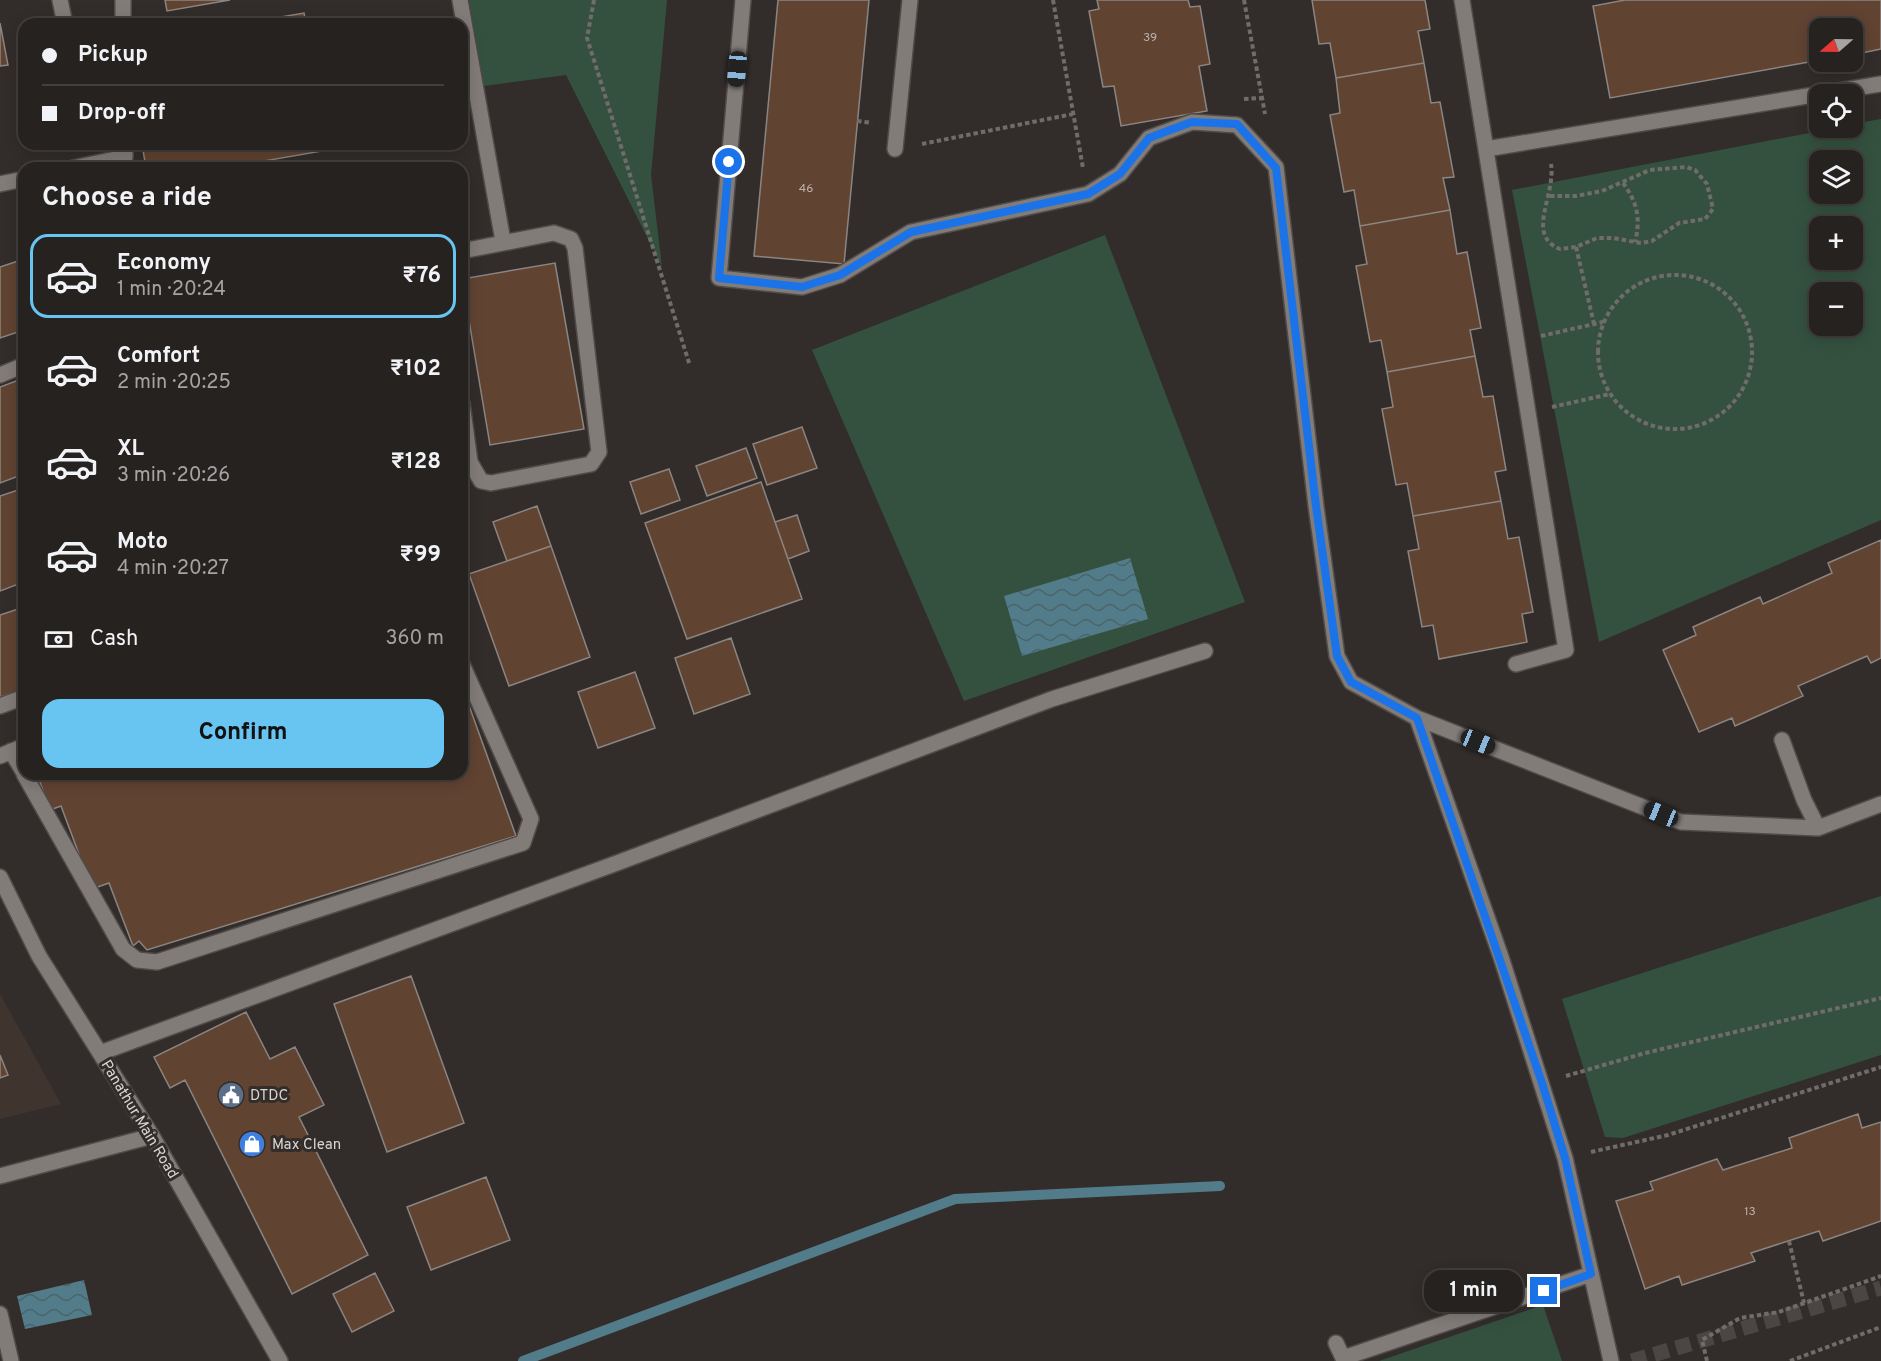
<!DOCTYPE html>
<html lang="en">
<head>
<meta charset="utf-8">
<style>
  body { margin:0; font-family:Overpass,sans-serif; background:#2e2a29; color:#f1f3f6; height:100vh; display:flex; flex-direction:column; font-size:22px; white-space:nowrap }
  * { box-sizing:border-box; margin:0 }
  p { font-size:20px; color:#a4a4a5 }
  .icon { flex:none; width:33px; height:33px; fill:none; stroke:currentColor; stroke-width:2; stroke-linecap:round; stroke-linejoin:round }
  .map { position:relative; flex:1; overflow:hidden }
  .drawer { position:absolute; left:18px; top:162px; width:450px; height:618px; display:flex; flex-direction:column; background:#262220; border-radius:18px; box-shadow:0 3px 15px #0003,0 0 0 2px #423f3e }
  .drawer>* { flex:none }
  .banner { position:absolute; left:18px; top:18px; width:450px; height:132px; border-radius:18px; box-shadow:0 3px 15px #0003,0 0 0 2px #423f3e; display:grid; align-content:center; height:132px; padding:0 24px; background:#262220 }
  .needle { width:39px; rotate:250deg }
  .controls { position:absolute; left:1809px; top:18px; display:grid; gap:12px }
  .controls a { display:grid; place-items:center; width:54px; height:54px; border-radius:12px; background:#262220; box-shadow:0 3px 15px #0003,0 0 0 2px #423f3e; font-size:30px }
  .end { position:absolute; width:27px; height:27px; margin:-14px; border:8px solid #1a73e8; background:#fff; box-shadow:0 0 0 3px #fff }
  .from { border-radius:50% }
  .bubble { position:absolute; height:42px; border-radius:18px; background:#262220; box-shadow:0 3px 15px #0003,0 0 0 2px #423f3e; font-size:20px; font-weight:700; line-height:42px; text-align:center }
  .car { position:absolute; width:18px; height:36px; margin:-18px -9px; border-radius:8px; box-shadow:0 0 4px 2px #0007; background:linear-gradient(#222 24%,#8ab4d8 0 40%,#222 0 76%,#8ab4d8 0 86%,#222 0) }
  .banner b { display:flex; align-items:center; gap:21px; height:57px; font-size:22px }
  .banner b+b { border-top:2px solid #423f3e }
  .banner i { width:15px; height:15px; background:#f1f3f6 }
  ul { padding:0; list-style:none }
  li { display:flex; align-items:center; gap:18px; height:84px; margin:0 12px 9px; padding:0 12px; border:3px solid transparent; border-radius:18px }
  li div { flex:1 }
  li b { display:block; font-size:22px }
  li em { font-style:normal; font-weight:700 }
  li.active { border-color:#68c4f0 }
  li>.icon { width:54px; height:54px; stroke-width:1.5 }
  h2 { padding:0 24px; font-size:27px; line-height:72px }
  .pay { display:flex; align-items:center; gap:15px; height:66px; padding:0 24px; font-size:22px }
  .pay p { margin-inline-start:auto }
  .primary-button { display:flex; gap:12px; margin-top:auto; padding:12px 24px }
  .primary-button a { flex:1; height:69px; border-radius:18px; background:#68c4f0; color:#111; font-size:24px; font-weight:700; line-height:69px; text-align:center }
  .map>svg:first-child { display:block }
  .built { fill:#3f342e }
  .green { fill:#34513f; fill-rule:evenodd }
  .water { fill:url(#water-waves) }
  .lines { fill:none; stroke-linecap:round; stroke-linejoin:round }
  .stream { stroke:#527c89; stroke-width:10 }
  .building { fill:#614332; stroke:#8b8582; stroke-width:1.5 }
  .minor-tunnel { stroke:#4b4644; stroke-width:15; stroke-dasharray:15 8; stroke-linecap:butt }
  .minor-casing { stroke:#4f4b49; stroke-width:18 }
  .path { stroke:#706c6a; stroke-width:4; stroke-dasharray:4.5 3; stroke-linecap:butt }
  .minor { stroke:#827c79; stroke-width:15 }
  .route { stroke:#1a73e8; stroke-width:8 }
  .labels { text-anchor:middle; stroke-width:6; stroke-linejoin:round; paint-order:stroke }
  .number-label { font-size:12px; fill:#bab0ab }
  .poi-label { font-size:15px; fill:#d8d5d3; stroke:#322d2b; text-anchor:start }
  .street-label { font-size:15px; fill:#d8d5d3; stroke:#322d2b }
</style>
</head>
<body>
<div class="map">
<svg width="1881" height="1361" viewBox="0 0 1881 1361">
  <defs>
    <pattern id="water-waves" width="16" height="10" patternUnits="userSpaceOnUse" patternTransform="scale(1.5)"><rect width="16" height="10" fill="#527c89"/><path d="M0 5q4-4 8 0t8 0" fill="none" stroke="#4b646b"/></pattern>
  </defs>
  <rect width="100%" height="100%" fill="#322d2b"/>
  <path class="built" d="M 0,994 L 61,1104 L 0,1119 Z"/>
  <path class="green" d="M 469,0 L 667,0 L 651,175 L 662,267 L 566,75 L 484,86 Z
    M 1881,119 L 1881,520 L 1599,642 L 1512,190 L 1835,128 L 1852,128 L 1853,124 ZM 1852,160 L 1852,194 L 1820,194 L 1820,160 ZM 1852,226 L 1852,260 L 1820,260 L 1820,226 ZM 1852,292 L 1852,326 L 1820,326 L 1820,292 Z
    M 1105,235 L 1245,602 L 964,701 L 812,350 Z
    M 1881,896 L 1881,1055 L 1623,1138 L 1605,1137 L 1562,999 Z
    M 1543,1305 L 1562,1361 L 1379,1361 Z"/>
  <path class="water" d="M 1130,558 L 1148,619 L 1022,656 L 1004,596 Z
    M 84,1280 L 92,1315 L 25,1329 L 17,1296 Z"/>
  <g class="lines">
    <path class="stream" d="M 523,1361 L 955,1199 L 1220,1186"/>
  </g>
  <path class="building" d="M 165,0 L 230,0 L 167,11 Z
    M 778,0 L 869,0 L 844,264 L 754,256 Z
    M 1097,0 L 1188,0 L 1190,7 L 1200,6 L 1210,64 L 1199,66 L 1207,111 L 1121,126 L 1114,86 L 1103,87 L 1089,11 L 1099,9 Z
    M 1312,0 L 1425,0 L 1430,29 L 1418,31 L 1424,63 L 1336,78 L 1330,43 L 1319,44 Z
    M 1625,0 L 1881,0 L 1881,49 L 1852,55 L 1852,28 L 1820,28 L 1820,60 L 1610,98 L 1593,6 Z
    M 304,13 L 306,24 L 240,24 Z
    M 0,23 L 8,65 L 0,66 Z
    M 1424,63 L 1431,103 L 1440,102 L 1454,177 L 1443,178 L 1450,210 L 1360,226 L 1354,190 L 1344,192 L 1330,115 L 1340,113 L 1336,78 Z
    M 142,144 L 326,144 L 328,150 L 224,168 L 146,168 Z
    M 1450,210 L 1457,254 L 1467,252 L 1481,328 L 1470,330 L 1475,356 L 1387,372 L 1381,340 L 1370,342 L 1356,266 L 1367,264 L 1360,226 Z
    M 21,260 L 24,269 L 24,330 L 0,338 L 0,267 Z
    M 555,263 L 584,429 L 490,445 L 462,279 Z
    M 1475,356 L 1483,397 L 1493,396 L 1506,470 L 1495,472 L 1501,501 L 1413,516 L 1407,483 L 1396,485 L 1382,409 L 1393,407 L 1387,372 Z
    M 24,378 L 24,474 L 0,483 L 0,387 Z
    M 802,427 L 817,468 L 767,485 L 753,444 Z
    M 746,448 L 757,478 L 707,496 L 696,466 Z
    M 669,469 L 680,500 L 641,514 L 630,482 Z
    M 761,482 L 802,599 L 687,639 L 645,523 Z
    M 24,488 L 24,582 L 0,591 L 0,496 Z
    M 1501,501 L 1508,539 L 1519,537 L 1533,612 L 1522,614 L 1527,642 L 1439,659 L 1433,625 L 1422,627 L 1408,551 L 1419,549 L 1413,516 Z
    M 537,506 L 551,546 L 507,561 L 493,522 Z
    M 797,515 L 809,551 L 788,559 L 775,522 Z
    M 1881,540 L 1881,658 L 1871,663 L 1867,656 L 1798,686 L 1803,696 L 1735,726 L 1732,718 L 1699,732 L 1663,650 L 1696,635 L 1693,627 L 1760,597 L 1763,604 L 1832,573 L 1828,563 Z
    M 551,546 L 590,657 L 509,686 L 469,574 Z
    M 24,607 L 24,689 L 0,697 L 0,615 Z
    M 731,638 L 750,694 L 694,714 L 675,658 Z
    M 635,672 L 655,728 L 598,748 L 578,692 Z
    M 462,686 L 516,836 L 147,950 L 139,941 L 133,946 L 109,883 L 92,889 L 61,806 L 50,810 L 37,774 L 462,774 Z
    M 411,976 L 464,1123 L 387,1152 L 334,1004 Z
    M 246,1012 L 270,1059 L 295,1047 L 324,1105 L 299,1117 L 368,1255 L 292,1294 L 185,1080 L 170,1088 L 154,1057 Z
    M 0,1055 L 8,1075 L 0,1078 Z
    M 1858,1114 L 1862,1128 L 1881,1122 L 1881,1221 L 1823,1241 L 1819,1231 L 1751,1253 L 1755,1261 L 1682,1285 L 1679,1276 L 1645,1289 L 1616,1201 L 1653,1190 L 1650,1182 L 1717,1159 L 1723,1170 L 1792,1148 L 1789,1138 Z
    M 486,1177 L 510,1240 L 431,1270 L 407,1207 Z
    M 375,1273 L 394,1311 L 352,1332 L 333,1294 Z"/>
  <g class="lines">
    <path class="minor-tunnel" d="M 1632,1361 L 1881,1288"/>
    <defs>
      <path id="minor" d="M 60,0 L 65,24
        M 123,0 L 123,24
        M 460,0 L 503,241
        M 743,0 L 719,278 L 802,287 L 840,275 L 911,232 L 1088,194 L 1120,174 L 1149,138 L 1192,122 L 1237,125 L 1276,167 L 1316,506 L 1337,656 L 1351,682 L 1417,718 L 1681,822 L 1818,828 L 1881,804
        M 1462,0 L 1566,650 L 1516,664
        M 895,149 L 910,0
        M 1486,149 L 1881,84
        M 73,168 L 125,157 L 125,144
        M 0,184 L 24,179
        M 462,251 L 554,233 L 571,239 L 575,248 L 599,452 L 591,464 L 491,483 L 481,481 L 470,462 L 462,403
        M 0,375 L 24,365
        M 0,706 L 24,697
        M 1417,718 L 1501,957 L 1565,1158 L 1611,1361
        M 1782,740 L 1804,800 L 1818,828
        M 11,751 L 24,773
        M 0,756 L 24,746
        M 24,774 L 123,949 L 137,960 L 157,962 L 523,843 L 531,819 L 462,664
        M 0,877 L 39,956 L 152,1136 L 280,1361
        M 100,1053 L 617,863 L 1052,699 L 1205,651
        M 0,1176 L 152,1136
        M 0,1314 L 11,1361
        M 1336,1343 L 1343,1358 L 1591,1274"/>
    </defs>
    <use href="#minor" class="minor-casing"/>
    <path class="path" d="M 594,0 L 587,38 L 690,366
      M 1053,0 L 1083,168
      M 1244,0 L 1265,114
      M 1244,99 L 1262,98
      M 857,121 L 872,123
      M 922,144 L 1073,114
      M 1623,183 C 1637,202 1641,218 1635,242
      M 1550,196 L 1576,196 L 1602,191 L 1650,170 L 1686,167 L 1695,170 L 1707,184 L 1713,209 L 1705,219 L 1679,223 L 1652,241 L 1641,243 L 1613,238 L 1597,238 L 1576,247 L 1560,249 C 1525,235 1556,196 1551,164
      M 1576,247 L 1594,324
      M1598 352a77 77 0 1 1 154 0a77 77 0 1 1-154 0Z
      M 1541,336 L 1603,322
      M 1552,407 L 1610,394
      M 1566,1076 L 1645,1053 L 1881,998
      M 1591,1152 L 1668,1135 L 1881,1067
      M 1789,1241 L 1804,1303
      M 1707,1361 L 1702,1340 L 1740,1318 L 1779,1312 L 1881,1276
      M 1790,1361 L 1881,1327"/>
    <use href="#minor" class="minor"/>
  </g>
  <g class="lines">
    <path class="route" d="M 729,162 L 719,278 L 802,287 L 840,275 L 911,232 L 1088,194 L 1120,174 L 1149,138 L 1170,130 L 1192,122 L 1237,124 L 1276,168 L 1316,506 L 1337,656 L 1351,682 L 1417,718 L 1542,1083 L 1565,1158 L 1591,1274 L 1544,1291"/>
  </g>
  <defs>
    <symbol id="civic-disc" viewBox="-11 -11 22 22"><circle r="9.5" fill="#5c6f8a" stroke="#322d2b"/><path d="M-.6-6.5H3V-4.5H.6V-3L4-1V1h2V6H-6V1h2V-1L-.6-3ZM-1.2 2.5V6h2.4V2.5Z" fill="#fff"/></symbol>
    <symbol id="shop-disc" viewBox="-11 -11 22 22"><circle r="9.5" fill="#3f7fe0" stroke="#322d2b"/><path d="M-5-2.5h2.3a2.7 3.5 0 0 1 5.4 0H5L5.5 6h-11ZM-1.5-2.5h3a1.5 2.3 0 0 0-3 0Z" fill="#fff"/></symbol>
  </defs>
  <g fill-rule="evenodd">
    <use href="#civic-disc" x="216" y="1080" width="30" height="30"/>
    <use href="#shop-disc" x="237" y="1129" width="30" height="30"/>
  </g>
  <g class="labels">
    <g class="number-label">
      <text x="1150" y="41">39</text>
      <text x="806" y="192">46</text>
      <text x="1750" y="1215">13</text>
    </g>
    <g class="poi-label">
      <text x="250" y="1100">DTDC</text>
      <text x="272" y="1149">Max Clean</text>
    </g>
    <g class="street-label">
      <text transform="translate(140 1119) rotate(59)" y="5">Panathur Main Road</text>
    </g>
  </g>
</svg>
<div class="controls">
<a><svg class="needle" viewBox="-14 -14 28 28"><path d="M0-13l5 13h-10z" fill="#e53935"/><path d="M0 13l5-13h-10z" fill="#a4a4a5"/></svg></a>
<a><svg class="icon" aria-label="locate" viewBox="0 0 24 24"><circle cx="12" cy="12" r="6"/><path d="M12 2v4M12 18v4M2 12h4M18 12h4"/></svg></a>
<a><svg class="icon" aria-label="layers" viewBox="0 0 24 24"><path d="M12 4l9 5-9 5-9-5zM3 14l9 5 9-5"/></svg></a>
<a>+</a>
<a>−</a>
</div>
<i class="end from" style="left:729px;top:162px"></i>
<i class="end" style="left:1544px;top:1291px"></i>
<div class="bubble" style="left:1424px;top:1270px;width:99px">1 min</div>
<i class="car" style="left:737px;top:69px;rotate:185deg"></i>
<i class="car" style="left:1478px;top:742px;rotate:112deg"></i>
<i class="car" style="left:1661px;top:814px;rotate:292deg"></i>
<div class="banner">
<b><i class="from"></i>Pickup</b>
<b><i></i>Drop-off</b>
</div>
<section class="drawer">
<h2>Choose a ride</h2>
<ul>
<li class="active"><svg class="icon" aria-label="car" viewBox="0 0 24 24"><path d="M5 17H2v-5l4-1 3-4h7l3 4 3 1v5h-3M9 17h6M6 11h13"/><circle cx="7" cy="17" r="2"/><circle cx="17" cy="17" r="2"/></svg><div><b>Economy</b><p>1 min · 20:24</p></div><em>₹76</em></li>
<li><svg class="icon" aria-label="car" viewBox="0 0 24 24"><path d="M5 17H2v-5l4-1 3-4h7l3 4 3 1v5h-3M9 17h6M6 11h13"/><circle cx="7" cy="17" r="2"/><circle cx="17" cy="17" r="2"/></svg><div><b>Comfort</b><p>2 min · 20:25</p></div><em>₹102</em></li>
<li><svg class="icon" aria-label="car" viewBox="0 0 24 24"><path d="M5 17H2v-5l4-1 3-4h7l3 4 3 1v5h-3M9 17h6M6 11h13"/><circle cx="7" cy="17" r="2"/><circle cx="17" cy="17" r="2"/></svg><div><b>XL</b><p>3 min · 20:26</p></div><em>₹128</em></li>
<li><svg class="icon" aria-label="car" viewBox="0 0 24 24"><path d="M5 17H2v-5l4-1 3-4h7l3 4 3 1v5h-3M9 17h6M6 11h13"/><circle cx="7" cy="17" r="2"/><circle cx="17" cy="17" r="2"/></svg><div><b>Moto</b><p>4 min · 20:27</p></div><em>₹99</em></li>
</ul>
<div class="pay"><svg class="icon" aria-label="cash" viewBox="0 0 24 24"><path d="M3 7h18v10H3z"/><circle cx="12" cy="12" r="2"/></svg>Cash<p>360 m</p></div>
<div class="primary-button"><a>Confirm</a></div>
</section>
</div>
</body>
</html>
